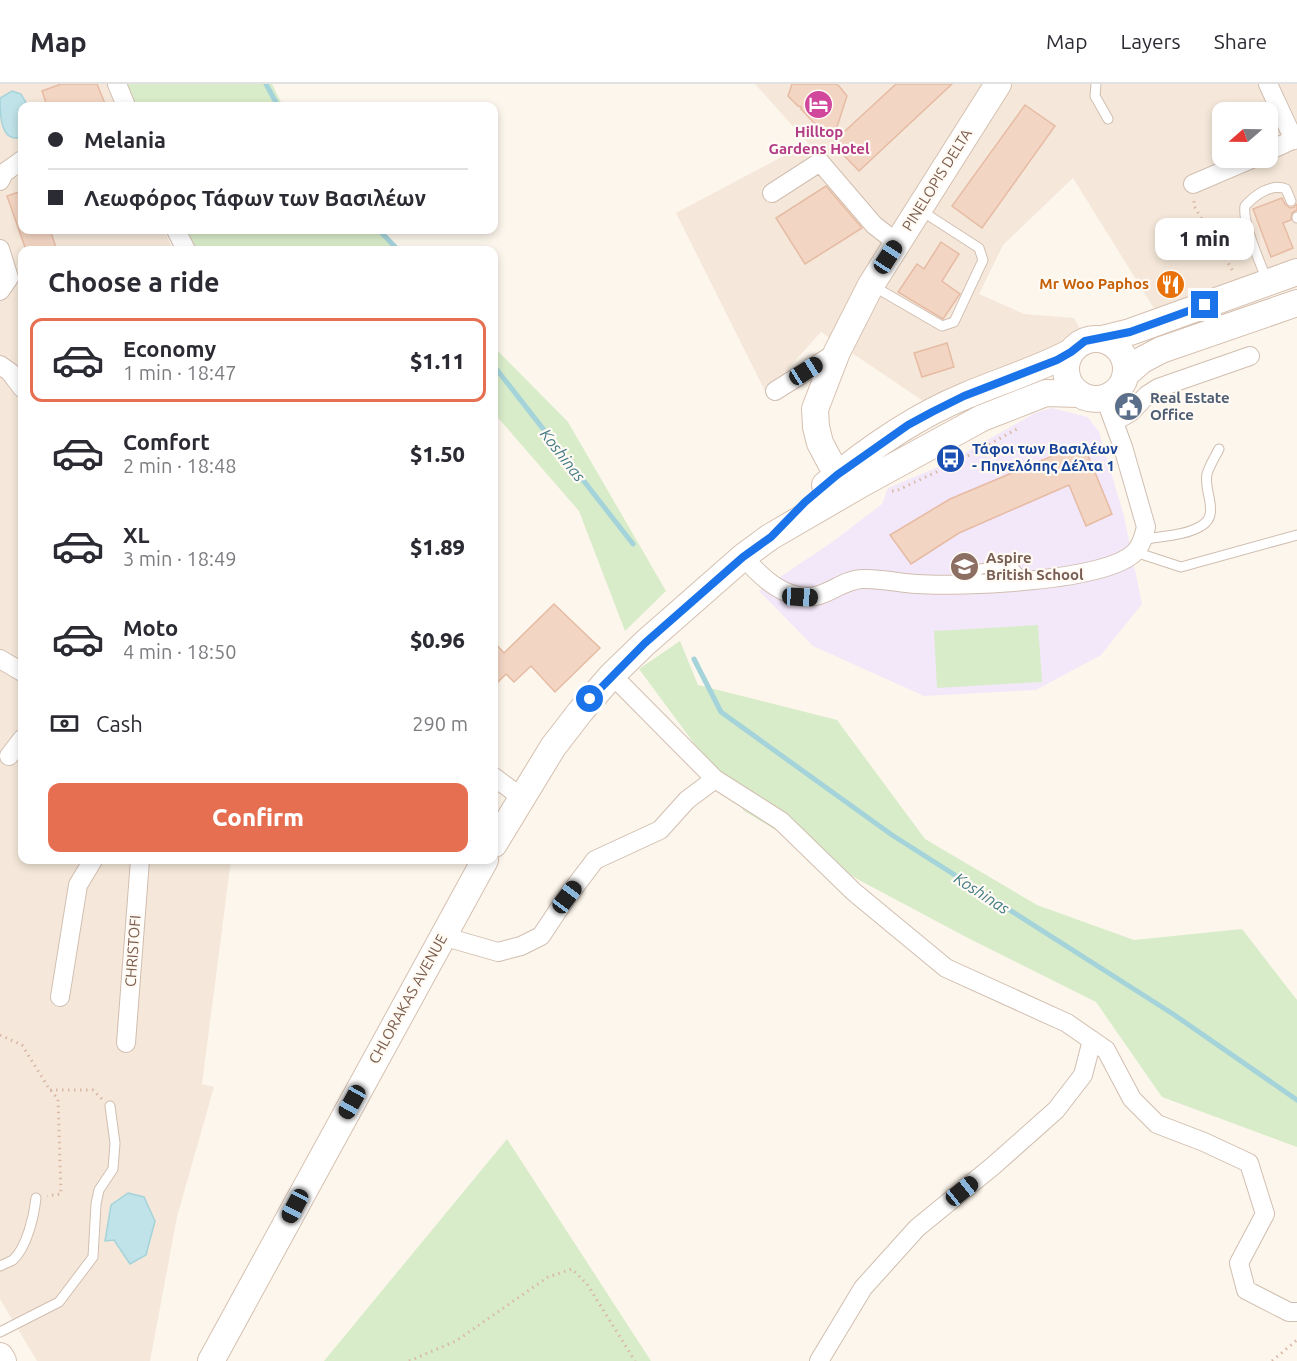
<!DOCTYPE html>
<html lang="en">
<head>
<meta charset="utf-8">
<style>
  body { margin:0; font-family:Ubuntu,sans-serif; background:#f7f7f7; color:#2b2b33; height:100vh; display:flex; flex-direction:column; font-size:22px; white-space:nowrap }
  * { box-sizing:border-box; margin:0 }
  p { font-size:20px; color:#7c7c81 }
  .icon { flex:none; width:33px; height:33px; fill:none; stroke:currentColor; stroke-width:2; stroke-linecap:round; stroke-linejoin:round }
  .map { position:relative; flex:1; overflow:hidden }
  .side { position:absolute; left:18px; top:162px; width:480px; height:618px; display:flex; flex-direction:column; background:#fff; border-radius:12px; box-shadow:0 3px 9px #0003 }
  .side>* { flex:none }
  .hud { position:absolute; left:18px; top:18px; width:480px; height:132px; border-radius:12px; box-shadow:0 3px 9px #0003; display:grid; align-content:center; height:132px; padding:0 30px; background:#fff }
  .needle { width:39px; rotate:250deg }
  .fabs { position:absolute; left:1212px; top:18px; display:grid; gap:12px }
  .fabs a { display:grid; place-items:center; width:66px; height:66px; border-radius:12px; background:#fff; box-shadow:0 3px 9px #0003; font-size:30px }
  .end { position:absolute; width:27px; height:27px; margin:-14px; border:8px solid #1a73e8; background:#fff; box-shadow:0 0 0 3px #fff }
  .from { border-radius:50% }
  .bubble { position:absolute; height:42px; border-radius:12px; background:#fff; box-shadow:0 3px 9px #0003; font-size:20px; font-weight:800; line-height:42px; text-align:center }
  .car { position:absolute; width:18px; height:36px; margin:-18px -9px; border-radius:8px; box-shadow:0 0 4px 2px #0007; background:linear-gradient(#222 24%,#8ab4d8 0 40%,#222 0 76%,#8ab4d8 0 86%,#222 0) }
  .hud b { display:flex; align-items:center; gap:21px; height:57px; font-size:22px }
  .hud b+b { border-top:2px solid #e1e1e2 }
  .hud i { width:15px; height:15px; background:#2b2b33 }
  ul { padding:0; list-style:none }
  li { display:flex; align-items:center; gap:18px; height:84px; margin:0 12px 9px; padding:0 18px; border:3px solid transparent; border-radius:12px }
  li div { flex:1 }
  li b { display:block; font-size:22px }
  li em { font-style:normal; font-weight:800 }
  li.selected { border-color:#e76f51 }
  li>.icon { width:54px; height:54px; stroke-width:1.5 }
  h2 { padding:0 30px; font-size:27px; line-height:72px }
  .pay { display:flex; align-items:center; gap:15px; height:66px; padding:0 30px; font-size:22px }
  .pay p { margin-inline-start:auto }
  .primary-button { display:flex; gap:12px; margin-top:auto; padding:12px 30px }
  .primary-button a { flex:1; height:69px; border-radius:12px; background:#e76f51; color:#fff; font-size:24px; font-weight:800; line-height:69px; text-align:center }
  header { display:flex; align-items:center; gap:36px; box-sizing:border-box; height:84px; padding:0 30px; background:#fff; border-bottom:2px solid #e1e1e2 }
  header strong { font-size:28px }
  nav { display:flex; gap:33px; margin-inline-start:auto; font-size:21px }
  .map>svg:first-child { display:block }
  .residential { fill:#f5e8da; fill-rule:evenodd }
  .education { fill:#f3e8fa }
  .green { fill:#d8ecc9 }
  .water { fill:#bfe3e8; stroke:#a5d3da; stroke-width:1.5 }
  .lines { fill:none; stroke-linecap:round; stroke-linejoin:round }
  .stream { stroke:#a5d3da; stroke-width:5 }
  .building { fill:#f3d5c3; stroke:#e6bba3; stroke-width:1.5 }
  .lane-casing { stroke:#d1beb0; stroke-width:11 }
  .street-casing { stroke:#d1beb0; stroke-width:20 }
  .secondary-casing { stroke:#d6c0b0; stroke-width:28 }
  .path { stroke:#d9b8a5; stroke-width:3; stroke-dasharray:1.5 4.5; stroke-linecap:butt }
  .lane { stroke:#fff; stroke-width:9 }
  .street { stroke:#fff; stroke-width:18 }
  .secondary { stroke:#fff; stroke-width:26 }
  .route { stroke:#1a73e8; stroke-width:8 }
  .labels { text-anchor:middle; stroke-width:4.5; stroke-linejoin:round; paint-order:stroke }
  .hotel-label { font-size:15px; font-weight:bold; fill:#b23c85; stroke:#fffaf3 }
  .street-label { font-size:15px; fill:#7a5c4d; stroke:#fffaf3 }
  .food-label { font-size:15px; font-weight:bold; fill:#c56008; stroke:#fffaf3; text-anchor:end }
  .service-label { font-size:15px; font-weight:bold; fill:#4e5e75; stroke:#fffaf3; text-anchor:start }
  .transit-label { font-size:15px; font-weight:bold; fill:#164399; stroke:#fffaf3; text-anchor:start }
  .education-label { font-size:15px; font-weight:bold; fill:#785e54; stroke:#fffaf3; text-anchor:start }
  .water-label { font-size:16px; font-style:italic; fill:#437c86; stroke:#fffaf3 }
</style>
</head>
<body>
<header>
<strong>Map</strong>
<nav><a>Map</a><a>Layers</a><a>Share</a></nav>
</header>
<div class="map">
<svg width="1297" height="1277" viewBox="0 0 1297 1277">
  <rect width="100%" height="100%" fill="#fdf6ec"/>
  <path class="residential" d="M 0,0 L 109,0 L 117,22 L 22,22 L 22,146 L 164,146 L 173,166 L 22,166 L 22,776 L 231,776 L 202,1000 L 214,1003 L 177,1133 L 150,1277 L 37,1277 L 0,1215 Z
    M 755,0 L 1297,0 L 1297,176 L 1155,226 L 1073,94 L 1003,161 L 979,210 L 1024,230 L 1074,234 L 1080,245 L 1058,263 L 923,317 L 821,248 L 766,309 L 676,129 L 808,59 ZM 1222,28 L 1268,28 L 1268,74 L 1222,74 Z"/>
  <path class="education" d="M 1051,324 L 1088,333 L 1099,348 L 1124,432 L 1142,520 L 1101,571 L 1036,606 L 924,612 L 813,562 L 759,507 L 831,459 L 882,420 L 888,404 L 945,380 L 1035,329 Z"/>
  <path class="green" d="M 127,0 L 272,0 L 283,22 L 135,22 Z
    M 182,146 L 381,146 L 398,166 L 194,166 Z
    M 494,263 L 568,338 L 666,507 L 625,547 L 579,427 L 494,329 Z
    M 1038,541 L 1042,598 L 937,604 L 934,547 Z
    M 680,557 L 698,601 L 837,636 L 925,755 L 1037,821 L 1134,856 L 1242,845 L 1297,916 L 1297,1063 L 1162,1013 L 1096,918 L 966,853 L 859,796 L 744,727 L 639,585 Z
    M 507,1055 L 651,1277 L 324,1277 Z"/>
  <path class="water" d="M 12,7 L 21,10 L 28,22 L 22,22 L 22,53 C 0,60 0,30 0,14 Z
    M 128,1109 L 144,1113 L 155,1137 L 146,1171 L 130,1180 L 114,1156 L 105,1157 L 111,1121 Z"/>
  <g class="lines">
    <path class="stream" d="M 266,0 L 278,22
      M 379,146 L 398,166
      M 494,282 L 633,460
      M 694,575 L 721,628 L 892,751 L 1173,930 L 1297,1016"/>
  </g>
  <path class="building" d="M 61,0 L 97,0 L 106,22 L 47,22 L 42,7 Z
    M 792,0 L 836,0 L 839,2 L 847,12 L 835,49 L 815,40 L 801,25 L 801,23 L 798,22 L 788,12 Z
    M 896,0 L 952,0 L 859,87 L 832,59 Z
    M 1025,21 L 1055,42 L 982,144 L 952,122 Z
    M 826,102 L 862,144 L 805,180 L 776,134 Z
    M 22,107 L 22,146 L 50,146 L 57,166 L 26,166 L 7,112 Z
    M 1282,114 L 1285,120 L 1290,124 L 1294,123 L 1297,120 L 1297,126 L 1292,129 L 1291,136 L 1283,139 L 1293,164 L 1271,173 L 1253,125 Z
    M 941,158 L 959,170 L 942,197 L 960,210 L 943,235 L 898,208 L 917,180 L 924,185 Z
    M 947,259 L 954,283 L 922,293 L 914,269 Z
    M 1083,359 L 1112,430 L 1086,442 L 1069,401 L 959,449 L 911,480 L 890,451 L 950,415 Z
    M 554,520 L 600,564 L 555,608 L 531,582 L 514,598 L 506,590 L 494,602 L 494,558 L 504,569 Z"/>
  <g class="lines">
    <defs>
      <path id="lane" d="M 1096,0 L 1095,12 L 1108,35
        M 1297,133 L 1297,134
        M 1267,197 C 1261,180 1242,139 1245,122 C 1255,111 1271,99 1286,105 L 1291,117
        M 873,202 L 942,242 L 954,238 L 983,176 L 979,164 L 920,126
        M 1142,456 C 1160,452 1185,452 1201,442 C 1221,431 1203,407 1207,390 C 1209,382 1215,373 1219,365
        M 1135,468 L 1181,483 L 1297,451
        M 963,498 L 981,485 L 1010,479 L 1025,497
        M 0,1182 C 4,1180 9,1178 13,1176 C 27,1163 34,1132 36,1114
        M 0,1248 L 59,1218 L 93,1173 L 96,1120 L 99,1106 L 113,1085 L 115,1059 L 110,1022"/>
      <path id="street" d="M 117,0 L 126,22
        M 1268,0 L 1294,56
        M 1268,67 L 1297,54
        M 0,97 L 4,89 L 22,76
        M 1193,100 L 1254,74
        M 772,109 L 820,78 L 874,141 L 897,159
        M 176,146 L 186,166
        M 0,165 L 9,194 L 0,207
        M 0,281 L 10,288 L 22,304
        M 775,307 L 837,268
        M 1114,338 L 1131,328 L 1147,311 L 1158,304 L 1250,272
        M 743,473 C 759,490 775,507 798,512 C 824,518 839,496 862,495 C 880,494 899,499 917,500 C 959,503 1107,498 1135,468 C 1142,461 1144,451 1146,443 L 1123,363 L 1105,314
        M 0,575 L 22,588
        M 612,591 L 715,695 L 781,737 L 854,808 L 946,884 L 1067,939 L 1106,966 L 1132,1015 L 1157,1040 L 1204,1058 L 1249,1079 L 1265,1130 L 1239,1179 L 1246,1206 L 1289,1228 L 1297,1228
        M 9,672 L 22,655
        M 494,693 L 521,713
        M 442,852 L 498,868 L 521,862 L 541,852 L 567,813 L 595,776 L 660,746 L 687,716 L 715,695
        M 60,913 L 78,801 L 93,776
        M 126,959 L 140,776
        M 819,1277 L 863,1204 L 917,1144 L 993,1082 L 1056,1026 L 1083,991 L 1092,956"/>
      <path id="secondary" d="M1066 285a30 30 0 1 1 60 0a30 30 0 1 1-60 0Z
        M 1102,255 L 1130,248 L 1297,188
        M 1126,290 L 1142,276 L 1161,266 L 1297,219
        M 837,391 L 820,359 L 816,343 L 815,325 L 837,268 L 871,201 L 998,0
        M 825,401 C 867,366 914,333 965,312 C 1000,297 1037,286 1071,268
        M 494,760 L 553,663 L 580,628 L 612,591 L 645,559 L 743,473 L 770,453 L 863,399 L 982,334 L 1046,309 L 1079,310
        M 0,1272 L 3,1277
        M 211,1277 L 485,776"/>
    </defs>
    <use href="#lane" class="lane-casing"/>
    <use href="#street" class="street-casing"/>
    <use href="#secondary" class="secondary-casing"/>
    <path class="path" d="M 1194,117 L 1194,122 L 1234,189
      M 892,407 L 896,407 L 951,381 L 1017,345
      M 0,951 L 22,961 L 48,1003 L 58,1015 L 61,1110 L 47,1112
      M 50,1006 L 93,1006 L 102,1015
      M 409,1277 L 456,1257 L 548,1193 L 572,1185 L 587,1200 L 635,1277
      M 1272,1277 L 1297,1256"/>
    <use href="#lane" class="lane"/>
    <use href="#street" class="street"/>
    <use href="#secondary" class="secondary"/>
  </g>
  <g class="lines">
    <path class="route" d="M 590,615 L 645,559 L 743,473 L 771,453 L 805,418 L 837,391 L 908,341 L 932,328 L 964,312 L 1057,276 L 1071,268 L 1085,257 L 1130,248 L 1205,221"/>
  </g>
  <defs>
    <symbol id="hotel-disc" viewBox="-11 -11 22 22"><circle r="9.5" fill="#d1479c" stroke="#fffaf3"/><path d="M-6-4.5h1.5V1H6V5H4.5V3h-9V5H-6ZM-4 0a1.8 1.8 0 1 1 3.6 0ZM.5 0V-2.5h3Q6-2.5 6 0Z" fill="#fff"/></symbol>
    <symbol id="restaurant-disc" viewBox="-11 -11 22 22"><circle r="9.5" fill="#e8710a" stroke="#fffaf3"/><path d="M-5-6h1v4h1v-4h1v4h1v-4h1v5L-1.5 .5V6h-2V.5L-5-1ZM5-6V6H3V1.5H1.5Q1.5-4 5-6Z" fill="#fff"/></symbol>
    <symbol id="civic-disc" viewBox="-11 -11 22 22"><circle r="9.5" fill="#5c6f8a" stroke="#fffaf3"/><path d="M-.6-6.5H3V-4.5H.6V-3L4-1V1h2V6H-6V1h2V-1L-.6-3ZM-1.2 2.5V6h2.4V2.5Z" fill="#fff"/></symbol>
    <symbol id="bus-disc" viewBox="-11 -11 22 22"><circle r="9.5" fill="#1a4fb4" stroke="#fffaf3"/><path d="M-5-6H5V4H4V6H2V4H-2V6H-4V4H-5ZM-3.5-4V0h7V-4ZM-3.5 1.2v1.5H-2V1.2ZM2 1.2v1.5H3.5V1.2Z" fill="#fff"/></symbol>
    <symbol id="school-disc" viewBox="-11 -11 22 22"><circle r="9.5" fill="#8d6e63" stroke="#fffaf3"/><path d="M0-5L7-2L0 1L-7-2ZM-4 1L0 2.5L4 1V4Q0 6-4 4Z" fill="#fff"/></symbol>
  </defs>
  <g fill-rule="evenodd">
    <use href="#hotel-disc" x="802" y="4" width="33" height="33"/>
    <use href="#restaurant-disc" x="1154" y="184" width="33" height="33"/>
    <use href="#civic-disc" x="1112" y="306" width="33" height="33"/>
    <use href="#bus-disc" x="934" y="358" width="33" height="33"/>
    <use href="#school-disc" x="948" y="466" width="33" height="33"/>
  </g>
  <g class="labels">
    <g class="hotel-label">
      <text x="819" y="53">Hilltop<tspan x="819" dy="17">Gardens Hotel</tspan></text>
    </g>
    <g class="street-label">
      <text transform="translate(937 96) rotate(-58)" y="5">PINELOPIS DELTA</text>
      <text transform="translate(133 867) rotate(-86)" y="5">CHRISTOFI</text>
      <text transform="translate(408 915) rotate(-61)" y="5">CHLORAKAS AVENUE</text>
    </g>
    <g class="food-label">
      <text x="1149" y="205">Mr Woo Paphos</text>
    </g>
    <g class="service-label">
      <text x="1150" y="319">Real Estate<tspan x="1150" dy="17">Office</tspan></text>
    </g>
    <g class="transit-label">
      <text x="972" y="370">Τάφοι των Βασιλέων<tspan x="972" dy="17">- Πηνελόπης Δέλτα 1</tspan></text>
    </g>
    <g class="education-label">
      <text x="986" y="479">Aspire<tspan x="986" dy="17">British School</tspan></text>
    </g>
    <g class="water-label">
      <text transform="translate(563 371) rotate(52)" y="6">Koshinas</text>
      <text transform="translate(982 809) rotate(33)" y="6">Koshinas</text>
    </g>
  </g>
</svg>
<div class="fabs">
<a><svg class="needle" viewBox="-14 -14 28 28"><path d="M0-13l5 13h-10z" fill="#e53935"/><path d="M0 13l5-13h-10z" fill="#7c7c81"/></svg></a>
</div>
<i class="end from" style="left:590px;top:615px"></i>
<i class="end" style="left:1205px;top:221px"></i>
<div class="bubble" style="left:1155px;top:134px;width:99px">1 min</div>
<i class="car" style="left:888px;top:173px;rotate:33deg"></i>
<i class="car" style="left:806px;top:287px;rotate:58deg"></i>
<i class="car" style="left:800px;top:513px;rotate:93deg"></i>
<i class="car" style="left:567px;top:813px;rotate:37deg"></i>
<i class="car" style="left:352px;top:1018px;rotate:209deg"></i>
<i class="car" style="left:962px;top:1107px;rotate:51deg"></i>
<i class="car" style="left:295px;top:1122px;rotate:208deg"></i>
<div class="hud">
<b><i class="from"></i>Melania</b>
<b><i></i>Λεωφόρος Τάφων των Βασιλέων</b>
</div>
<section class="side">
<h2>Choose a ride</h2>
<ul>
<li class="selected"><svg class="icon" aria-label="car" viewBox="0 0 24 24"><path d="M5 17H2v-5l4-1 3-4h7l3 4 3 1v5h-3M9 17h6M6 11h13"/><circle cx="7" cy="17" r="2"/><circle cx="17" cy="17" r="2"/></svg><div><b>Economy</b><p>1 min · 18:47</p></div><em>$1.11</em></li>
<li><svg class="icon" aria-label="car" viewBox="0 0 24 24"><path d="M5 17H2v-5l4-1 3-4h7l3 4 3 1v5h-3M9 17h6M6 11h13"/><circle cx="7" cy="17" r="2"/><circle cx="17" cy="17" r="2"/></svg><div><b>Comfort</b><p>2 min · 18:48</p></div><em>$1.50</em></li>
<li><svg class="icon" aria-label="car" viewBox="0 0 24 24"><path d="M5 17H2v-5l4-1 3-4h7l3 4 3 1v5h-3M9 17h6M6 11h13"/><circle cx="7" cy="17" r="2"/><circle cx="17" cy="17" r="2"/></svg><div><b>XL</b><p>3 min · 18:49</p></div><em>$1.89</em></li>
<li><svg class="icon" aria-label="car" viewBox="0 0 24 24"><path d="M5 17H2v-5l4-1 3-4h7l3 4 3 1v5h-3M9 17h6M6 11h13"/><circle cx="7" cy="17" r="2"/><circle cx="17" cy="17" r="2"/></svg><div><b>Moto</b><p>4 min · 18:50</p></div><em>$0.96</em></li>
</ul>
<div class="pay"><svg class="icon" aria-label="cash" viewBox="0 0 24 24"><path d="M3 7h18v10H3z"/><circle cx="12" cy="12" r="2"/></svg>Cash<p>290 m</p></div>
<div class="primary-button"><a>Confirm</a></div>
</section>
</div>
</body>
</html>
